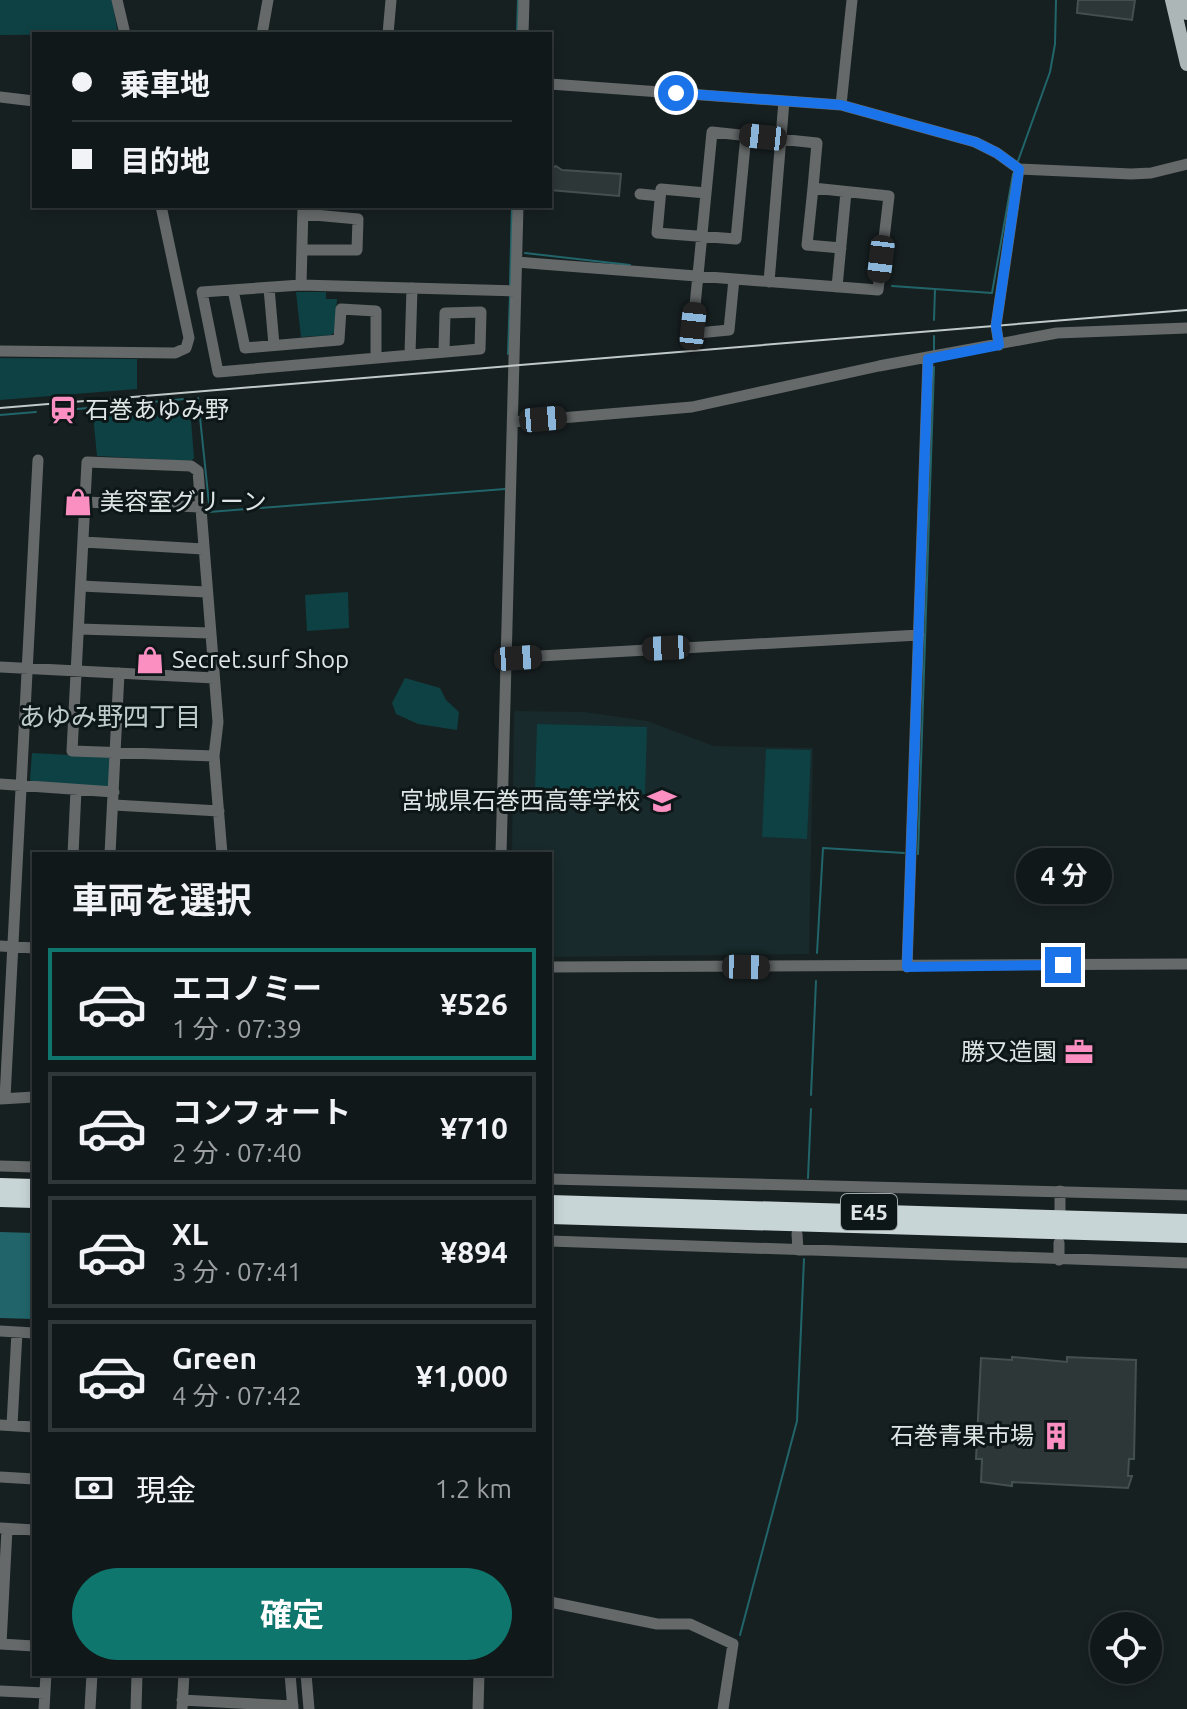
<!DOCTYPE html>
<html lang="ja">
<head>
<meta charset="utf-8">
<style>
  body { margin:0; font-family:Ubuntu,"Noto Sans JP",sans-serif; background:#1a2122; color:#f1f3f6; height:100vh; display:flex; flex-direction:column; font-size:30px; white-space:nowrap }
  * { box-sizing:border-box; margin:0 }
  p { font-size:26px; color:#9ca0a2 }
  .icon { flex:none; width:44px; height:44px; fill:none; stroke:currentColor; stroke-width:2; stroke-linecap:round; stroke-linejoin:round }
  .map { position:relative; flex:1; overflow:hidden }
  .panel { position:absolute; left:32px; top:852px; width:520px; height:824px; display:flex; flex-direction:column; background:#111819; border-radius:0px; box-shadow:0 4px 12px #0003,0 0 0 2px #303738 }
  .panel>* { flex:none }
  .guide { position:absolute; left:32px; top:32px; width:520px; height:176px; border-radius:0px; box-shadow:0 4px 12px #0003,0 0 0 2px #303738; display:grid; align-content:center; height:176px; padding:0 40px; background:#111819 }
  .tools { position:absolute; left:1090px; top:1612px; display:grid; gap:16px }
  .tools a { display:grid; place-items:center; width:72px; height:72px; border-radius:50%; background:#111819; box-shadow:0 4px 12px #0003,0 0 0 2px #303738; font-size:40px }
  .end { position:absolute; width:36px; height:36px; margin:-18px; border:10px solid #1a73e8; background:#fff; box-shadow:0 0 0 4px #fff }
  .from { border-radius:50% }
  .bubble { position:absolute; height:56px; border-radius:28px; background:#111819; box-shadow:0 4px 12px #0003,0 0 0 2px #303738; font-size:26px; font-weight:700; line-height:56px; text-align:center }
  .car { position:absolute; width:24px; height:48px; margin:-24px -12px; border-radius:10px; box-shadow:0 0 6px 2px #0007; background:linear-gradient(#222 24%,#8ab4d8 0 40%,#222 0 76%,#8ab4d8 0 86%,#222 0) }
  .guide b { display:flex; align-items:center; gap:28px; height:76px; font-size:30px }
  .guide b+b { border-top:2px solid #303738 }
  .guide i { width:20px; height:20px; background:#f1f3f6 }
  ul { padding:0; list-style:none }
  li { display:flex; align-items:center; gap:24px; height:112px; margin:0 16px 12px; padding:0 24px; border:4px solid #303738; border-radius:0px }
  li div { flex:1 }
  li b { display:block; font-size:30px }
  li em { font-style:normal; font-weight:700 }
  li.on { border-color:#0f766e }
  li>.icon { width:72px; height:72px; stroke-width:1.5 }
  h2 { padding:0 40px; font-size:36px; line-height:96px }
  .pay { display:flex; align-items:center; gap:20px; height:88px; padding:0 40px; font-size:30px }
  .pay p { margin-inline-start:auto }
  .cta { display:flex; gap:16px; margin-top:auto; padding:16px 40px }
  .cta a { flex:1; height:92px; border-radius:48px; background:#0f766e; color:#fff; font-size:32px; font-weight:700; line-height:92px; text-align:center }
  .map>svg:first-child { display:block }
  .built { fill:#182a2b }
  .green { fill:#0e4144 }
  .water { fill:#21656a }
  .lines { fill:none; stroke-linecap:round; stroke-linejoin:round }
  .stream { stroke:#21656a; stroke-width:2 }
  .building { fill:#2d3738; stroke:#444f50; stroke-width:2 }
  .minor { stroke:#65696a; stroke-width:11 }
  .major { stroke:#acb6b7; stroke-width:14 }
  .highway { stroke:#c8d5d6; stroke-width:16 }
  .rail { stroke:#c2c9c9; stroke-width:2 }
  .route { stroke:#1a73e8; stroke-width:10 }
  .labels { text-anchor:middle; stroke-width:6; stroke-linejoin:round; paint-order:stroke }
  .shield { fill:#0e1718; stroke:#a0a7a8; stroke-width:2 }
  .shield-label { font-size:22px; font-weight:bold; fill:#dfe5e5 }
  .poi-label { font-size:24px; fill:#dfe5e5; stroke:#0e1718; text-anchor:start }
  .neighbourhood-label { font-size:26px; fill:#bfcccc; stroke:#0e1718 }
</style>
</head>
<body>
<div class="map">
<svg width="1187" height="1709" viewBox="0 0 1187 1709">
  <rect width="100%" height="100%" fill="#172021"/>
  <path class="built" d="M 514,711 L 584,712 L 647,721 L 714,746 L 813,748 L 809,954 L 550,957 L 550,854 L 512,854 Z"/>
  <path class="green" d="M 0,0 L 112,0 L 118,34 L 0,35 Z
    M 296,292 L 326,292 L 326,299 L 337,299 L 335,332 L 331,335 L 301,337 Z
    M 0,358 L 137,359 L 137,389 L 0,400 Z
    M 190,407 L 194,458 L 191,461 L 97,456 L 93,415 Z
    M 348,592 L 349,628 L 307,631 L 305,595 Z
    M 405,678 L 440,688 L 446,700 L 459,712 L 457,730 L 418,724 L 396,714 L 392,703 Z
    M 537,724 L 647,727 L 645,794 L 535,791 Z
    M 766,749 L 811,750 L 807,839 L 762,837 Z
    M 32,753 L 109,757 L 112,761 L 111,784 L 107,788 L 34,785 L 30,780 Z"/>
  <path class="water" d="M 0,1232 L 34,1233 L 34,1319 L 0,1318 Z"/>
  <g class="lines">
    <path class="stream" d="M 517,34 L 518,0
      M 1018,161 L 1050,72 L 1055,44 L 1056,0
      M 525,253 L 630,265
      M 510,285 L 512,206
      M 892,286 L 992,293 L 1013,174
      M 934,320 L 935,289
      M 934,351 L 934,336
      M 508,354 L 510,295
      M 198,398 L 209,504
      M 77,409 L 195,398
      M 0,415 L 36,412
      M 209,512 L 505,489
      M 918,854 L 934,367
      M 817,953 L 823,848 L 904,853
      M 811,1095 L 816,981
      M 808,1178 L 811,1109
      M 740,1635 L 797,1421 L 804,1259"/>
  </g>
  <path class="building" d="M 1078,0 L 1135,0 L 1132,20 L 1077,13 Z
    M 556,166 L 562,170 L 621,174 L 619,196 L 550,190 L 550,169 Z
    M 1012,1357 L 1067,1362 L 1067,1357 L 1136,1360 L 1134,1459 L 1129,1459 L 1128,1476 L 1132,1476 L 1128,1488 L 1012,1482 L 1012,1486 L 981,1482 L 982,1459 L 976,1459 L 981,1358 L 1012,1360 Z"/>
  <g class="lines">
    <path class="minor" d="M 117,0 L 125,34
      M 262,34 L 268,0
      M 388,34 L 391,0
      M 523,34 L 524,0
      M 550,84 L 841,105 L 975,142 L 997,153 L 1019,169 L 1131,174 L 1151,173 L 1187,164
      M 0,97 L 34,101
      M 841,105 L 852,0
      M 813,188 L 807,245 L 841,248
      M 706,193 L 661,189 L 657,233 L 736,239 L 746,135
      M 640,194 L 660,196
      M 303,250 L 357,250 L 358,219 L 303,214
      M 517,262 C 637,272 757,281 878,290 L 889,196 L 813,188 L 817,143 L 712,132 L 693,326 L 698,333 L 729,330 L 734,279
      M 769,282 L 784,101
      M 301,285 L 303,206
      M 837,287 L 846,192
      M 269,288 L 274,345
      M 233,290 L 245,348 L 339,340 L 341,309 L 376,311 L 376,358
      M 999,345 L 996,326 L 1019,169
      M 0,351 L 175,353 L 186,348 L 189,338 L 161,206
      M 444,351 L 445,313 L 481,312 L 480,349 L 218,372 L 202,292 L 301,285 L 515,291
      M 410,354 L 412,288
      M 513,422 L 692,407 L 879,366 L 1057,333 L 1187,328
      M 85,502 L 200,507
      M 84,542 L 203,549
      M 81,586 L 206,592
      M 79,629 L 210,633
      M 504,658 L 919,635
      M 0,667 L 214,678
      M 214,756 L 72,751 L 87,462 L 191,466 L 198,471 L 218,722 L 214,756 L 222,854
      M 0,784 L 114,792
      M 114,805 L 219,811
      M 73,854 L 76,790
      M 110,854 L 119,673
      M 501,854 L 518,206
      M 0,946 L 34,948
      M 550,967 L 1187,964
      M 907,967 L 928,359
      M 5,1098 L 38,460
      M 0,1099 L 34,1097
      M 0,1166 L 34,1167
      M 550,1179 L 1187,1195
      M 1060,1210 L 1060,1191
      M 797,1234 L 798,1250
      M 550,1241 L 1187,1263
      M 1059,1243 L 1059,1260
      M 0,1331 L 34,1333
      M 0,1425 L 34,1427
      M 12,1425 L 17,1332
      M 0,1477 L 34,1479
      M 1,1528 L 34,1530
      M 550,1602 L 657,1624 L 690,1624 L 733,1644 L 723,1709
      M 0,1644 L 34,1646
      M 1,1644 L 7,1529
      M 290,1674 L 293,1709
      M 306,1674 L 309,1709
      M 0,1691 L 45,1693
      M 182,1700 L 293,1706
      M 44,1709 L 46,1674
      M 90,1709 L 92,1674
      M 136,1709 L 137,1674
      M 182,1709 L 184,1674
      M 478,1709 L 479,1674"/>
    <path class="major" d="M 1172,0 L 1187,64
      M 1184,0 L 1187,13"/>
    <path class="highway" d="M 0,1186 L 34,1187
      M 0,1199 L 34,1200
      M 550,1203 L 1187,1222
      M 550,1216 L 1187,1235"/>
    <path class="rail" d="M 0,408 L 1187,310"/>
  </g>
  <g class="lines">
    <path class="route" d="M 676,93 L 841,105 L 975,142 L 997,153 L 1019,169 L 996,326 L 999,345 L 928,359 L 907,967 L 1063,965"/>
  </g>
  <defs>
    <symbol id="station-bare" viewBox="-9 -9 18 18"><path d="M-3-6H3Q5-6 5-4V2Q5 4 3 4L4.5 6H3L1.5 4h-3L-3 6H-4.5L-3 4Q-5 4-5 2V-4Q-5-6-3-6ZM-3.5-4v3h7v-3ZM-3.5 1v1.5H-2V1ZM2 1v1.5H3.5V1Z" fill="#fc8fc1" stroke="#0e1718" stroke-width="2.5" paint-order="stroke"/></symbol>
    <symbol id="shop-bare" viewBox="-9 -9 18 18"><path d="M-5-2.5h2.3a2.7 3.5 0 0 1 5.4 0H5L5.5 6h-11ZM-1.5-2.5h3a1.5 2.3 0 0 0-3 0Z" fill="#fc8fc1" stroke="#0e1718" stroke-width="2.5" paint-order="stroke"/></symbol>
    <symbol id="school-bare" viewBox="-9 -9 18 18"><path d="M0-5L7-2L0 1L-7-2ZM-4 1L0 2.5L4 1V4Q0 6-4 4Z" fill="#fc8fc1" stroke="#0e1718" stroke-width="2.5" paint-order="stroke"/></symbol>
    <symbol id="office-bare" viewBox="-9 -9 18 18"><path d="M-6-3h4V-5.5h4V-3h4V5H-6ZM-1-4.5V-3h2v-1.5ZM-6 0V1H6V0Z" fill="#fc8fc1" stroke="#0e1718" stroke-width="2.5" paint-order="stroke"/></symbol>
    <symbol id="building-bare" viewBox="-9 -9 18 18"><path d="M-4-6H4V6H1V3H-1V6H-4ZM-2.5-4.3h1.7v1.8h-1.7ZM.8-4.3h1.7v1.8H.8ZM-2.5-1h1.7V.8h-1.7ZM.8-1h1.7V.8H.8Z" fill="#fc8fc1" stroke="#0e1718" stroke-width="2.5" paint-order="stroke"/></symbol>
  </defs>
  <g fill-rule="evenodd">
    <use href="#station-bare" x="43" y="390" width="40" height="40"/>
    <use href="#shop-bare" x="58" y="482" width="40" height="40"/>
    <use href="#shop-bare" x="130" y="640" width="40" height="40"/>
    <use href="#school-bare" x="642" y="781" width="40" height="40"/>
    <use href="#office-bare" x="1059" y="1032" width="40" height="40"/>
    <use href="#building-bare" x="1036" y="1416" width="40" height="40"/>
  </g>
  <g class="labels">
    <rect class="shield" x="841" y="1194" width="56" height="36" rx="6"/>
    <g class="shield-label">
      <text x="869" y="1220">E45</text>
    </g>
    <g class="poi-label">
      <text x="85" y="418">石巻あゆみ野</text>
      <text x="100" y="510">美容室グリーン</text>
      <text x="172" y="668">Secret.surf Shop</text>
      <text x="640" y="809" text-anchor="end">宮城県石巻西高等学校</text>
      <text x="1057" y="1060" text-anchor="end">勝又造園</text>
      <text x="1034" y="1444" text-anchor="end">石巻青果市場</text>
    </g>
    <g class="neighbourhood-label">
      <text x="110" y="726">あゆみ野四丁目</text>
    </g>
  </g>
</svg>
<div class="tools">
<a><svg class="icon" aria-label="locate" viewBox="0 0 24 24"><circle cx="12" cy="12" r="6"/><path d="M12 2v4M12 18v4M2 12h4M18 12h4"/></svg></a>
</div>
<i class="end from" style="left:676px;top:93px"></i>
<i class="end" style="left:1063px;top:965px"></i>
<div class="bubble" style="left:1016px;top:848px;width:96px">4 分</div>
<i class="car" style="left:763px;top:137px;rotate:276deg"></i>
<i class="car" style="left:881px;top:259px;rotate:187deg"></i>
<i class="car" style="left:693px;top:326px;rotate:6deg"></i>
<i class="car" style="left:543px;top:419px;rotate:85deg"></i>
<i class="car" style="left:666px;top:648px;rotate:267deg"></i>
<i class="car" style="left:518px;top:658px;rotate:86deg"></i>
<i class="car" style="left:746px;top:967px;rotate:91deg"></i>
<div class="guide">
<b><i class="from"></i>乗車地</b>
<b><i></i>目的地</b>
</div>
<section class="panel">
<h2>車両を選択</h2>
<ul>
<li class="on"><svg class="icon" aria-label="car" viewBox="0 0 24 24"><path d="M5 17H2v-5l4-1 3-4h7l3 4 3 1v5h-3M9 17h6M6 11h13"/><circle cx="7" cy="17" r="2"/><circle cx="17" cy="17" r="2"/></svg><div><b>エコノミー</b><p>1 分 · 07:39</p></div><em>¥526</em></li>
<li><svg class="icon" aria-label="car" viewBox="0 0 24 24"><path d="M5 17H2v-5l4-1 3-4h7l3 4 3 1v5h-3M9 17h6M6 11h13"/><circle cx="7" cy="17" r="2"/><circle cx="17" cy="17" r="2"/></svg><div><b>コンフォート</b><p>2 分 · 07:40</p></div><em>¥710</em></li>
<li><svg class="icon" aria-label="car" viewBox="0 0 24 24"><path d="M5 17H2v-5l4-1 3-4h7l3 4 3 1v5h-3M9 17h6M6 11h13"/><circle cx="7" cy="17" r="2"/><circle cx="17" cy="17" r="2"/></svg><div><b>XL</b><p>3 分 · 07:41</p></div><em>¥894</em></li>
<li><svg class="icon" aria-label="car" viewBox="0 0 24 24"><path d="M5 17H2v-5l4-1 3-4h7l3 4 3 1v5h-3M9 17h6M6 11h13"/><circle cx="7" cy="17" r="2"/><circle cx="17" cy="17" r="2"/></svg><div><b>Green</b><p>4 分 · 07:42</p></div><em>¥1,000</em></li>
</ul>
<div class="pay"><svg class="icon" aria-label="cash" viewBox="0 0 24 24"><path d="M3 7h18v10H3z"/><circle cx="12" cy="12" r="2"/></svg>現金<p>1.2 km</p></div>
<div class="cta"><a>確定</a></div>
</section>
</div>
</body>
</html>
